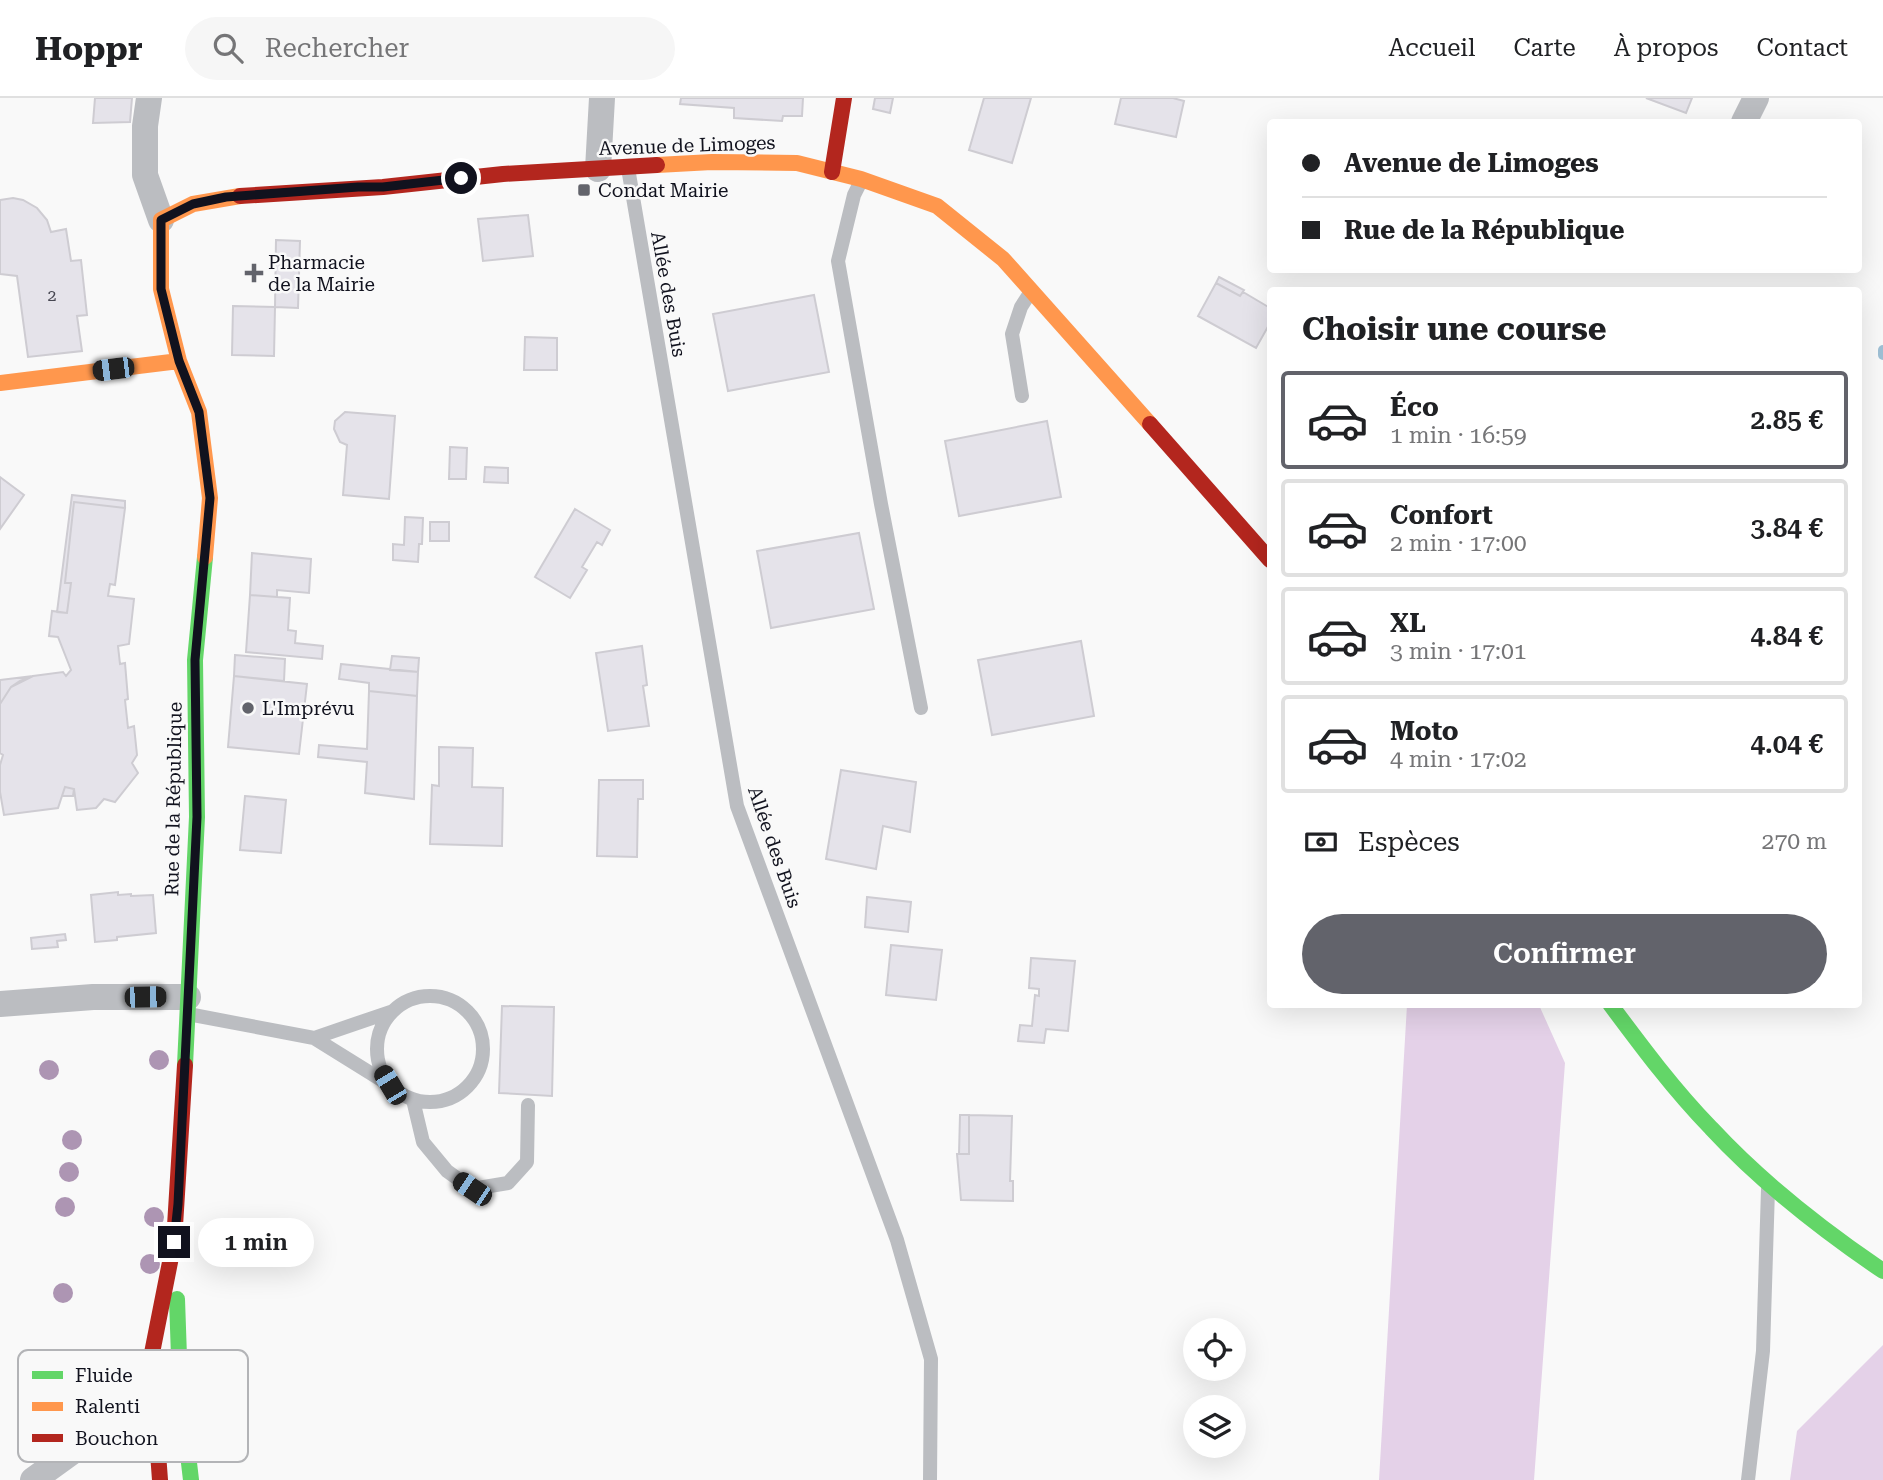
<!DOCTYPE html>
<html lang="fr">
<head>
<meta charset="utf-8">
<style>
  body { margin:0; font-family:"Roboto Serif",serif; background:#f6f6f6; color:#202124; height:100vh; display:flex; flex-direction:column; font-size:26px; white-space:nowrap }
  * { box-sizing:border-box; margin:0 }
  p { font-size:23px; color:#757577 }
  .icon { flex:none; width:38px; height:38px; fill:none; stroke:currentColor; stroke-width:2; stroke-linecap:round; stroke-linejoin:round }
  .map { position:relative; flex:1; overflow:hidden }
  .details { position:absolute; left:1267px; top:189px; width:595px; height:721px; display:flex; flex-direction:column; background:#fff; border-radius:7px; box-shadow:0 7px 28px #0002 }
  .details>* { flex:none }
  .hud { position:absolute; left:1267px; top:21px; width:595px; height:154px; border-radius:7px; box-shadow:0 7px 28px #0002; display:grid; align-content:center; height:154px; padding:0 35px; background:#fff }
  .fabs { position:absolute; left:1183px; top:1220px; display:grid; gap:14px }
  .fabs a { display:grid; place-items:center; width:63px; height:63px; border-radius:50%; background:#fff; box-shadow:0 7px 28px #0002; font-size:35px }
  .end { position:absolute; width:32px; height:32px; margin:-16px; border:9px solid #11121e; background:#fff; box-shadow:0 0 0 4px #fff }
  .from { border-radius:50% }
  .bubble { position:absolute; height:49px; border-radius:24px; background:#fff; box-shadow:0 7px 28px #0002; font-size:23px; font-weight:600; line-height:49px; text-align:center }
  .car { position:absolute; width:21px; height:42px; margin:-21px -10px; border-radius:9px; box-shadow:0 0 5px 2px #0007; background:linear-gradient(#222 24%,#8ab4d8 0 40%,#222 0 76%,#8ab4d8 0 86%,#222 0) }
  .hud b { display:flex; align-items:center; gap:24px; height:66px; font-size:26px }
  .hud b+b { border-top:2px solid #e0e0e0 }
  .hud i { width:18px; height:18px; background:#202124 }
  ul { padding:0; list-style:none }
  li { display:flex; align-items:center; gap:21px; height:98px; margin:0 14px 10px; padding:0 21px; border:4px solid #e0e0e0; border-radius:7px }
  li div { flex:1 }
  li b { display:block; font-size:26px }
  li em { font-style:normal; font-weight:600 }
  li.selected { border-color:#62636b }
  li>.icon { width:63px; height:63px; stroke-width:1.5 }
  h2 { padding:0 35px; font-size:32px; line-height:84px }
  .pay { display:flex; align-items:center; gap:18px; height:77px; padding:0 35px; font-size:26px }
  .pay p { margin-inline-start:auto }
  .primary-button { display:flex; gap:14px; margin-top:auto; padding:14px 35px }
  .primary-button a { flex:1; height:80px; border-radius:42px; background:#62636b; color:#fff; font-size:28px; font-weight:600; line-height:80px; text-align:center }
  header { display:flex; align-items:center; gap:42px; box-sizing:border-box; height:98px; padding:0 35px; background:#fff; border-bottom:2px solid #e0e0e0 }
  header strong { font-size:33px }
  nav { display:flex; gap:38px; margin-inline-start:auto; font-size:24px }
  .search { width:490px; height:63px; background:#f6f6f6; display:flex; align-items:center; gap:18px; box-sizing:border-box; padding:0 24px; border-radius:38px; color:#757577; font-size:26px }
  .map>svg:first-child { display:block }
  .forest { fill:#e4d1e8 }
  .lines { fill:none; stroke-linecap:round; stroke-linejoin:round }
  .stream { stroke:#9ec0d5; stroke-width:10 }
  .building { fill:#e5e3ea; stroke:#ceccd2; stroke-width:2 }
  .lane { stroke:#bbbdc1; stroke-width:14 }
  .street { stroke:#bbbdc1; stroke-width:26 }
  .fast { stroke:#63d668; stroke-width:16 }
  .slow { stroke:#ff974d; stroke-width:16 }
  .jam { stroke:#b3261e; stroke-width:16 }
  .tree { fill:#ad95b3 }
  .route { stroke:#11121e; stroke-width:9 }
  .poi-dot { fill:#62636b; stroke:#f9f9f9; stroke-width:2.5 }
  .labels { text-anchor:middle; stroke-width:5; stroke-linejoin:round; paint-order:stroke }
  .number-label { font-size:16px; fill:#464651 }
  .street-label { font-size:19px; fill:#11121e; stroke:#f9f9f9 }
  .poi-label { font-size:19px; fill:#11121e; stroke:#f9f9f9; text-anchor:start }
  .key { fill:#f9f9f9; stroke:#b3b4b7; stroke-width:2 }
  .key-label { font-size:19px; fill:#11121e }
</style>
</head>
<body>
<header>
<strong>Hoppr</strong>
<div class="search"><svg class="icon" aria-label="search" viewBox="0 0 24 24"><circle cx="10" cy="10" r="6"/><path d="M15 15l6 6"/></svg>Rechercher</div>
<nav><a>Accueil</a><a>Carte</a><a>À propos</a><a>Contact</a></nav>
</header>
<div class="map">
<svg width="1883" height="1382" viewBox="0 0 1883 1382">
  <rect width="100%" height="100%" fill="#f9f9f9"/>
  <path class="forest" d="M 1407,907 L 1539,907 L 1565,965 L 1534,1382 L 1379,1382 Z
    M 1883,1247 L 1883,1382 L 1790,1382 L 1797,1333 Z"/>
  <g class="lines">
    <path class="stream" d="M 1883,252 L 1883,257"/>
  </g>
  <path class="building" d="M 95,0 L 132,0 L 130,24 L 93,25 Z
    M 681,0 L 803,0 L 802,18 L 783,18 L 782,23 L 734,20 L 734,10 L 680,6 Z
    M 875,0 L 893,0 L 890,15 L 873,11 Z
    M 984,0 L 1031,0 L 1012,65 L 969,52 Z
    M 1121,0 L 1173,0 L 1184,3 L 1176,39 L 1115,26 Z
    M 1646,0 L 1692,0 L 1686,15 Z
    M 13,100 L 23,102 L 37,110 L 47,122 L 51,134 L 66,131 L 71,163 L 81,162 L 87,217 L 77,218 L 82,253 L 28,259 L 17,178 L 0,176 L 0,102 Z
    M 528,117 L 533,158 L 483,163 L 478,121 Z
    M 276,142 L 300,143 L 298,210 L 275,209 Z
    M 1219,179 L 1244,192 L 1240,198 L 1216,185 Z
    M 1216,185 L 1240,198 L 1243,194 L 1270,210 L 1270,225 L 1256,250 L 1198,218 Z
    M 814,197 L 829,274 L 728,293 L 713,216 Z
    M 233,208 L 275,209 L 274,258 L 232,257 Z
    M 525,239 L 557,240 L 557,272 L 524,272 Z
    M 345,314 L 395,318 L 389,401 L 343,397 L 347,347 L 340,344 L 334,331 L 335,323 Z
    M 1047,323 L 1061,399 L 959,418 L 945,343 Z
    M 450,349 L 467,350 L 466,381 L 449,381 Z
    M 485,369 L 508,370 L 508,385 L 484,384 Z
    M 0,379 L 24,397 L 0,431 Z
    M 72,397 L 125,403 L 125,410 L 74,404 L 65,485 L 71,485 L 67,515 L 57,514 Z
    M 74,404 L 125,410 L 115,487 L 110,486 L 108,498 L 134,501 L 129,546 L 118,548 L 120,566 L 125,565 L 128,601 L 125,602 L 128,630 L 134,628 L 137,657 L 132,665 L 138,675 L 115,704 L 104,701 L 96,710 L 77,712 L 74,691 L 65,689 L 58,710 L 4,717 L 0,694 L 0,667 L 3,657 L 0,655 L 0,606 L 11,589 L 20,583 L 33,578 L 63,574 L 66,578 L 71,572 L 58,539 L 49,538 L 52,513 L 67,515 L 71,485 L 65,485 Z
    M 575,411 L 610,432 L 602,447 L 597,444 L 582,469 L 587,472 L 570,500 L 535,479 Z
    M 405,419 L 423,420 L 422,446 L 419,446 L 418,464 L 393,462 L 393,446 L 404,447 Z
    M 430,424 L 449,424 L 449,443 L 430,443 Z
    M 859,435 L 874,511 L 771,530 L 757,453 Z
    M 252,455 L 311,461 L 309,495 L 277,492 L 277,499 L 250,497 Z
    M 250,497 L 290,500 L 288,532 L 296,533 L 295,545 L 323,548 L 322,561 L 246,554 Z
    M 1081,543 L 1094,618 L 992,637 L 978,562 Z
    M 642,548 L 647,587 L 643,588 L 649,628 L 608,633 L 596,555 Z
    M 235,557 L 285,561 L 284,583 L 234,578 Z
    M 392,558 L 419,560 L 418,574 L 390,572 Z
    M 341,566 L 418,574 L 417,598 L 369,593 L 369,585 L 339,581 Z
    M 33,578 L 11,589 L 0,606 L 0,582 Z
    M 234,578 L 307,586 L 299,656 L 228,649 Z
    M 369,593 L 417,598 L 414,701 L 365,695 L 367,664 L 318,659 L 319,647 L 367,651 Z
    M 439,649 L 473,650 L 472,689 L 503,690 L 502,748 L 430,746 L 432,687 L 439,688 Z
    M 841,672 L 916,684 L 910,734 L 883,728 L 876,771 L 826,761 Z
    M 599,682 L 643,682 L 643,701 L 638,701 L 637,759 L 597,758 Z
    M 65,689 L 74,691 L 73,698 L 62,698 Z
    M 245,698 L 286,702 L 281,755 L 240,752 Z
    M 118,794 L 118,797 L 131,796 L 131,798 L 153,797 L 156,835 L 117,839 L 117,842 L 95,844 L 91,797 Z
    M 867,799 L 911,804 L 908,834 L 865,829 Z
    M 65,836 L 66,842 L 57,843 L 58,849 L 32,851 L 31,840 Z
    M 891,847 L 942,852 L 936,902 L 886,897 Z
    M 1031,860 L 1075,863 L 1068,933 L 1046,931 L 1044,945 L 1018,943 L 1020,927 L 1032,928 L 1035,897 L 1039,898 L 1039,891 L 1029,890 Z
    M 502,908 L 554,909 L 552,998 L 499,995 Z
    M 960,1017 L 969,1017 L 969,1056 L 959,1056 Z
    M 969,1017 L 1012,1018 L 1010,1083 L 1013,1083 L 1013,1103 L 961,1102 L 957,1056 L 969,1056 Z"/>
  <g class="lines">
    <path class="lane" d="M 628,70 L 737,708 L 897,1142 L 931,1261 L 930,1382
      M 861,83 L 854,97 L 838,163 L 881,406 L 921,610
      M 1022,298 L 1012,236 L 1021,209 L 1030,195
      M377 951a53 53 0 1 1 106 0a53 53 0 1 1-106 0Z
      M 188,916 L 314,940
      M 388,986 L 314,940 L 393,913
      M 413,1002 L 423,1044 L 447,1073 L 472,1091 L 508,1085 L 527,1064 L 528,1007
      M 1748,1382 L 1763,1253 L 1768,1091"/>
    <path class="street" d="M 149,0 L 145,28 L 145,77 L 161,122
      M 1744,24 L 1756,0
      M 598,71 L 602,0
      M 0,906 L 93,899 L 188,899
      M 33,1382 L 87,1343 L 155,1337 L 170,1345"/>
    <path class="fast" d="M 1610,906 C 1642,949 1674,992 1711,1030 C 1762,1085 1821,1131 1883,1173
      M 185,967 L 197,719 L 195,562 L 205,459
      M 177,1201 L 180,1288 L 191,1382"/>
    <path class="slow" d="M 657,67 L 712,64 L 797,65 L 861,81 L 937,108 L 1003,161 L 1150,326
      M 0,285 L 179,263
      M 205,459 L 210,400 L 199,314 L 179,263 L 161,191 L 161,122 L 193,106 L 240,98"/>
    <path class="jam" d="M 832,74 L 844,0
      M 240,98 L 383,89 L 503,76 L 657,67
      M 1150,326 L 1270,462
      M 160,1382 L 151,1260 L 174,1144 L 185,967"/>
  </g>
  <g class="tree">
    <circle cx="159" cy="962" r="10"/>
    <circle cx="49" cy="972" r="10"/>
    <circle cx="72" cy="1042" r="10"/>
    <circle cx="69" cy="1074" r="10"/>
    <circle cx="65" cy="1109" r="10"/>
    <circle cx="154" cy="1119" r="10"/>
    <circle cx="150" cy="1166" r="10"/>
    <circle cx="63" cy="1195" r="10"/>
  </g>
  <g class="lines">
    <path class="route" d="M 174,1144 L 178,1106 L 197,719 L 195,562 L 210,400 L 199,314 L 179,263 L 161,191 L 161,122 L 193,106 L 226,99 L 358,89 L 383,89 L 461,80"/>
  </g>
  <g class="poi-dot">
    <rect x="577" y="85" width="14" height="14" rx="3.5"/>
    <path d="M250.5 164.5h7v7h7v7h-7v7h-7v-7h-7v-7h7z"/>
    <circle cx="248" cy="610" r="7"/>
  </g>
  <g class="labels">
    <g class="number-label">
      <text x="52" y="203">2</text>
    </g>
    <g class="street-label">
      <text transform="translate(687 47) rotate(-2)" y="7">Avenue de Limoges</text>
      <text transform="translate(669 196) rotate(80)" y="7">Allée des Buis</text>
      <text transform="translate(173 701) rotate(-89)" y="7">Rue de la République</text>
      <text transform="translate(775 749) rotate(71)" y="7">Allée des Buis</text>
    </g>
    <g class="poi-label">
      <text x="598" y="99">Condat Mairie</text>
      <text x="268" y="171">Pharmacie<tspan x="268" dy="22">de la Mairie</tspan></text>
      <text x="262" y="617">L'Imprévu</text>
    </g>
  </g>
  <rect x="18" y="1252" width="230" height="112" rx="10" class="key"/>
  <rect x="32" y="1273" width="31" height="8" fill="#63d668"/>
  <rect x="32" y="1304" width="31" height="9" fill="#ff974d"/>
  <rect x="32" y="1336" width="31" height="8" fill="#b3261e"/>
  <g class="key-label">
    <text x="75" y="1284">Fluide</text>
    <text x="75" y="1315">Ralenti</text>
    <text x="75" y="1347">Bouchon</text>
  </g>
</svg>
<div class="fabs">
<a><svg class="icon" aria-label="locate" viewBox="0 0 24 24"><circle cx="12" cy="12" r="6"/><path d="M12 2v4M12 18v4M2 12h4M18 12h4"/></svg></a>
<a><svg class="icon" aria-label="layers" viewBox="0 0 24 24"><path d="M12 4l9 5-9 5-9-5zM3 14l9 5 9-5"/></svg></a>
</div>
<i class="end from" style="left:461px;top:80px"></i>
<i class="end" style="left:174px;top:1144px"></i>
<div class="bubble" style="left:198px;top:1120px;width:116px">1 min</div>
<i class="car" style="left:113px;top:271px;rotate:263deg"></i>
<i class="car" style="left:145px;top:899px;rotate:89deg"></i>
<i class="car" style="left:390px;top:987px;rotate:329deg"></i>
<i class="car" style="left:472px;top:1091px;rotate:304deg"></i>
<div class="hud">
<b><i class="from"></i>Avenue de Limoges</b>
<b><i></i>Rue de la République</b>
</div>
<section class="details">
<h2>Choisir une course</h2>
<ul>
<li class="selected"><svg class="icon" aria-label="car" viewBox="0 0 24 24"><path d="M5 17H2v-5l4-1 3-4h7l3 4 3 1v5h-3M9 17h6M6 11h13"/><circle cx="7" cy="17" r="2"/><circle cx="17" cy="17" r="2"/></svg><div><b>Éco</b><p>1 min · 16:59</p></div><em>2.85 €</em></li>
<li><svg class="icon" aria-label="car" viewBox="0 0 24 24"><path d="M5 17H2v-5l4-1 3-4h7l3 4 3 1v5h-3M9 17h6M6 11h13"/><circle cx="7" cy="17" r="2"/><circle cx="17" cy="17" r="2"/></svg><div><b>Confort</b><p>2 min · 17:00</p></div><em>3.84 €</em></li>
<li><svg class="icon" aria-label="car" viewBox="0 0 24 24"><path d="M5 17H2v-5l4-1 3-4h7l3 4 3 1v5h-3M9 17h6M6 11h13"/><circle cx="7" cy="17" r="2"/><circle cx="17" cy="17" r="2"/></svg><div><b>XL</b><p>3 min · 17:01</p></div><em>4.84 €</em></li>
<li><svg class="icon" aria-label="car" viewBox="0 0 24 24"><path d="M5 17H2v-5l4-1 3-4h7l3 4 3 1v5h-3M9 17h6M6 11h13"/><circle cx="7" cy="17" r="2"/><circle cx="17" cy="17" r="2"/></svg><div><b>Moto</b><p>4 min · 17:02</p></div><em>4.04 €</em></li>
</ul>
<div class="pay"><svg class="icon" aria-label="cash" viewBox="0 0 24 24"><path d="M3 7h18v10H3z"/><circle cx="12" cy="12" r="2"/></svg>Espèces<p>270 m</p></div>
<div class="primary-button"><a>Confirmer</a></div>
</section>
</div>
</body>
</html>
